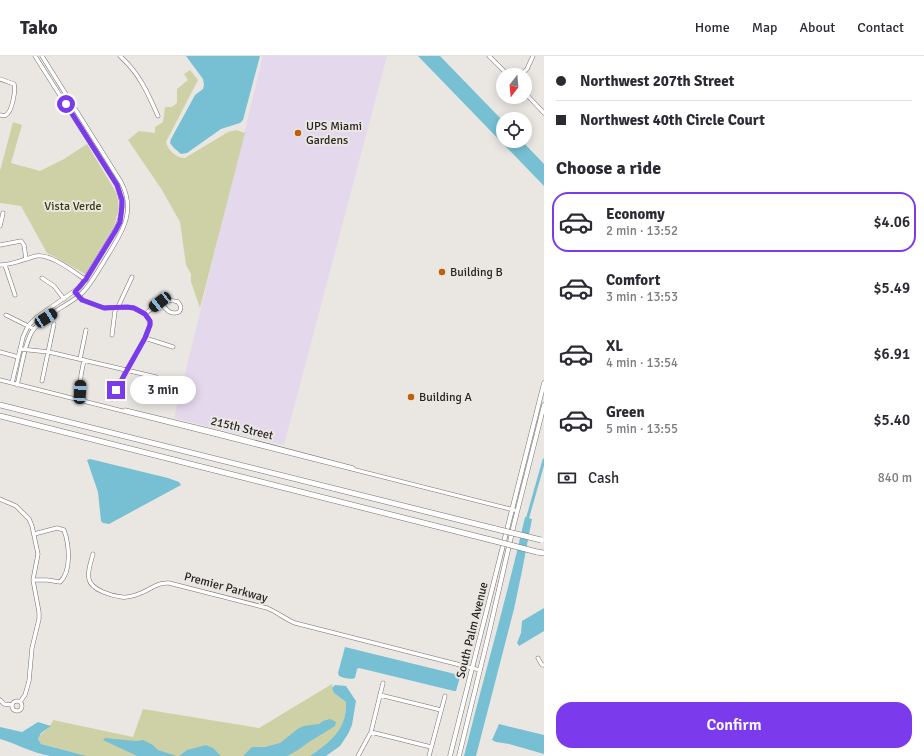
<!DOCTYPE html>
<html lang="en">
<head>
<meta charset="utf-8">
<style>
  body { margin:0; font-family:Signika,sans-serif; background:#f2f2f3; color:#2b2b33; height:100vh; display:flex; flex-direction:column; font-size:15px; white-space:nowrap }
  * { box-sizing:border-box; margin:0 }
  p { font-size:13px; color:#7c7c81 }
  .icon { flex:none; width:22px; height:22px; fill:none; stroke:currentColor; stroke-width:2; stroke-linecap:round; stroke-linejoin:round }
  .map { position:relative; flex:1; overflow:hidden }
  .panel { display:flex; flex-direction:column; background:#fff; width:380px }
  .panel>* { flex:none }
  .hud { display:grid; align-content:center; height:88px; padding:0 12px; background:#fff }
  .needle { width:26px; rotate:196deg }
  .buttons { position:absolute; left:496px; top:12px; display:grid; gap:8px }
  .buttons a { display:grid; place-items:center; width:36px; height:36px; border-radius:50%; background:#fff; box-shadow:0 2px 10px #0003; font-size:20px }
  .end { position:absolute; width:18px; height:18px; margin:-9px; border:5px solid #7c3aed; background:#fff; box-shadow:0 0 0 2px #fff }
  .from { border-radius:50% }
  .bubble { position:absolute; height:28px; border-radius:14px; background:#fff; box-shadow:0 2px 10px #0003; font-size:13px; font-weight:600; line-height:28px; text-align:center }
  .car { position:absolute; width:12px; height:24px; margin:-12px -6px; border-radius:5px; box-shadow:0 0 3px 1px #0007; background:linear-gradient(#222 24%,#8ab4d8 0 40%,#222 0 76%,#8ab4d8 0 86%,#222 0) }
  .hud b { display:flex; align-items:center; gap:14px; height:38px; font-size:15px }
  .hud b+b { border-top:1px solid #e1e1e2 }
  .hud i { width:10px; height:10px; background:#2b2b33 }
  ul { padding:0; list-style:none }
  li { display:flex; align-items:center; gap:12px; height:60px; margin:0 8px 6px; padding:0 4px; border:2px solid transparent; border-radius:16px }
  li div { flex:1 }
  li b { display:block; font-size:15px }
  li em { font-style:normal; font-weight:600 }
  li.on { border-color:#7c3aed }
  li>.icon { width:36px; height:36px; stroke-width:1.5 }
  h2 { padding:0 12px; font-size:18px; line-height:48px }
  .pay { display:flex; align-items:center; gap:10px; height:44px; padding:0 12px; font-size:15px }
  .pay p { margin-inline-start:auto }
  .cta { display:flex; gap:8px; margin-top:auto; padding:8px 12px }
  .cta a { flex:1; height:46px; border-radius:16px; background:#7c3aed; color:#fff; font-size:16px; font-weight:600; line-height:46px; text-align:center }
  header { display:flex; align-items:center; gap:24px; box-sizing:border-box; height:56px; padding:0 20px; background:#fff; border-bottom:1px solid #e1e1e2 }
  header strong { font-size:19px }
  nav { display:flex; gap:22px; margin-inline-start:auto; font-size:14px }
  main { display:flex; flex:1; min-height:0 }
  .map>svg:first-child { display:block }
  .industrial { fill:#e4d8ed }
  .green { fill:#ced1a5 }
  .water { fill:#77c0d4 }
  .lines { fill:none; stroke-linecap:round; stroke-linejoin:round }
  .canal { stroke:#77c0d4; stroke-width:3 }
  .minor-casing { stroke:#74716e; stroke-width:4.5 }
  .major-casing { stroke:#74716e; stroke-width:5 }
  .highway-casing { stroke:#74716e; stroke-width:6 }
  .minor { stroke:#fff; stroke-width:3.5 }
  .major { stroke:#fff; stroke-width:4 }
  .highway { stroke:#fff; stroke-width:5 }
  .highway-bridge-casing { stroke:#74716e; stroke-width:6; stroke-linecap:butt }
  .highway-bridge { stroke:#fff; stroke-width:5 }
  .route { stroke:#7c3aed; stroke-width:5 }
  .poi-dot { fill:#bc6108; stroke:#eae7e3; stroke-width:1.5 }
  .labels { text-anchor:middle; stroke-width:4; stroke-linejoin:round; paint-order:stroke }
  .poi-label { font-size:12px; fill:#272524; stroke:#eae7e3; text-anchor:start }
  .park-label { font-size:12px; fill:#383a0c; stroke:#eae7e3 }
  .street-label { font-size:12px; fill:#272524; stroke:#eae7e3 }
</style>
</head>
<body>
<header>
<strong>Tako</strong>
<nav><a>Home</a><a>Map</a><a>About</a><a>Contact</a></nav>
</header>
<main>
<div class="map">
<svg width="544" height="700" viewBox="0 0 544 700">
  <rect width="100%" height="100%" fill="#eae7e3"/>
  <path class="industrial" d="M 263,0 L 387,0 L 284,389 L 174,362 Z"/>
  <path class="green" d="M 190,14 L 198,24 L 166,86 C 168,94 176,102 185,102 L 228,76 L 236,74 L 245,77 L 200,252 L 191,226 L 191,218 L 186,209 L 180,166 L 162,134 L 128,84 L 139,75 L 155,77 L 155,71 L 163,66 L 165,51 L 172,51 L 177,47 L 177,33 L 188,24 L 184,18 Z
    M 13,66 L 22,69 L 11,107 L 40,115 L 64,103 L 87,88 L 117,138 L 119,153 L 114,170 L 85,218 L 59,203 L 47,197 L 21,150 L 0,147 L 0,115 Z
    M 332,628 L 334,637 L 346,646 C 347,674 330,686 310,700 L 87,700 L 41,688 L 38,683 C 42,674 50,674 53,664 L 133,681 L 143,653 L 259,672 Z"/>
  <path class="water" d="M 186,0 L 260,0 L 243,64 L 240,67 L 221,73 L 187,97 L 181,98 L 174,92 L 170,87 L 171,83 L 195,39 L 203,33 L 204,29 L 203,23 Z
    M 418,0 L 440,0 L 503,65 L 503,85 L 522,85 L 544,108 L 544,130 Z
    M 90,403 L 168,422 L 179,426 L 181,429 L 109,468 L 103,467 L 101,465 L 98,436 L 87,404 Z
    M 525,461 L 532,463 L 522,515 L 514,553 L 476,700 L 464,700 C 484,620 507,541 525,461 Z
    M 544,552 L 544,575 L 519,590 L 517,587 L 521,577 L 522,565 Z
    M 345,591 L 455,618 L 460,621 L 456,635 L 454,635 L 359,612 L 357,613 L 355,622 C 351,624 343,622 339,620 L 338,617 Z
    M 335,629 L 346,630 L 356,645 L 352,669 L 348,678 L 340,690 L 326,700 L 310,700 C 330,686 347,674 346,646 L 334,637 L 332,632 Z
    M 330,663 L 336,666 L 335,670 L 309,686 L 298,694 L 287,700 L 243,700 L 252,691 L 265,691 L 280,687 L 299,672 L 304,670 L 319,668 L 323,665 Z
    M 38,666 L 51,670 L 41,677 L 38,683 L 41,688 L 87,700 C 75,700 62,700 50,700 C 32,697 17,688 0,683 L 0,671 L 22,676 Z
    M 499,668 L 544,679 L 544,698 L 509,688 L 496,686 L 492,684 Z
    M 105,682 L 136,685 L 143,684 L 153,689 L 158,694 L 177,700 L 137,700 L 103,684 Z
    M 206,689 L 213,692 L 221,700 L 179,700 L 187,694 Z"/>
  <g class="lines">
    <path class="canal" d="M 527,464 L 544,404"/>
    <defs>
      <path id="minor" d="M 120,0 C 139,17 148,37 158,60
        M 489,0 L 508,19
        M 521,19 L 527,13 L 533,0
        M 0,23 L 14,28 C 16,34 12,56 6,59 C 4,60 2,59 0,59
        M 525,37 L 544,57
        M 0,170 L 3,157
        M 0,189 L 21,185 L 24,189 L 26,203
        M 0,209 C 13,209 24,203 36,200 C 50,197 74,216 86,224
        M 5,209 L 15,239
        M 42,222 L 54,230 L 64,243
        M 75,236 L 83,244 L 104,252 L 118,251 L 132,221
        M 6,259 L 34,273
        M 112,279 L 115,255 L 118,251 L 134,252 L 145,258 C 156,249 163,241 178,246 C 181,250 182,252 179,256 C 169,260 166,252 160,246
        M 145,282 L 173,291
        M 20,293 L 49,296 L 156,321
        M 0,296 L 18,301
        M 80,303 L 86,274
        M 0,324 L 514,454
        M 42,325 L 54,268
        M 12,327 L 23,281 L 28,270 L 37,261 L 80,231 L 115,174 C 124,159 123,145 117,129 L 35,0
        M 17,329 C 21,315 25,283 34,273 C 46,258 65,251 80,239 C 90,230 96,218 103,207 C 119,180 138,158 121,126 L 42,0
        M 80,336 L 81,319 L 84,304
        M 112,343 L 126,315 L 145,282 L 150,269 L 150,265 L 145,258
        M 125,354 L 220,377 L 353,412
        M 0,443 L 16,450 L 29,463 L 32,470 L 38,498 L 33,524 L 39,556 L 39,563 L 32,592 L 29,625 L 25,639 L 20,646
        M 93,498 C 91,506 87,515 89,523 C 91,534 112,540 122,541 C 128,542 136,539 141,537 C 151,533 158,526 169,527 L 267,552 C 277,556 285,563 295,567 L 480,614
        M 33,524 L 47,524 L 60,526 C 72,515 69,488 64,474 L 57,472 L 34,478
        M 538,602 L 542,609 L 544,609
        M 380,639 L 441,654
        M 0,644 L 4,648 L 12,649
        M12 650a5 5 0 1 1 10 0a5 5 0 1 1-10 0Z
        M 371,676 L 431,691
        M 358,700 L 371,676 L 383,627
        M 429,700 L 445,640"/>
      <path id="major" d="M 450,700 L 544,327
        M 459,700 L 488,581 L 514,468 L 544,349"/>
      <path id="highway" d="M 0,349 L 496,473
        M 0,360 L 491,484
        M 537,496 L 544,497"/>
    </defs>
    <use href="#minor" class="minor-casing"/>
    <use href="#major" class="major-casing"/>
    <use href="#highway" class="highway-casing"/>
    <use href="#minor" class="minor"/>
    <use href="#major" class="major"/>
    <use href="#highway" class="highway"/>
    <defs>
      <path id="highway-bridge" d="M 496,473 L 541,484
        M 491,484 L 537,496"/>
    </defs>
    <use href="#highway-bridge" class="highway-bridge-casing"/>
    <use href="#highway-bridge" class="highway-bridge"/>
  </g>
  <g class="lines">
    <path class="route" d="M 66,48 L 117,129 L 122,144 L 122,150 L 120,166 L 116,174 L 86,223 L 75,236 L 82,244 L 104,252 L 127,251 L 134,252 L 145,258 L 150,265 L 150,269 L 145,282 L 116,334"/>
  </g>
  <g class="poi-dot">
    <circle cx="298" cy="77" r="4"/>
    <circle cx="442" cy="216" r="4"/>
    <circle cx="411" cy="341" r="4"/>
  </g>
  <g class="labels">
    <g class="poi-label">
      <text x="306" y="74">UPS Miami<tspan x="306" dy="14">Gardens</tspan></text>
      <text x="450" y="220">Building B</text>
      <text x="419" y="345">Building A</text>
    </g>
    <g class="park-label">
      <text x="73" y="154">Vista Verde</text>
    </g>
    <g class="street-label">
      <text transform="translate(242 372) rotate(14)" y="4">215th Street</text>
      <text transform="translate(226 531) rotate(15)" y="4">Premier Parkway</text>
      <text transform="translate(472 574) rotate(-76)" y="4">South Palm Avenue</text>
    </g>
  </g>
</svg>
<div class="buttons">
<a><svg class="needle" viewBox="-14 -14 28 28"><path d="M0-13l5 13h-10z" fill="#e53935"/><path d="M0 13l5-13h-10z" fill="#7c7c81"/></svg></a>
<a><svg class="icon" aria-label="locate" viewBox="0 0 24 24"><circle cx="12" cy="12" r="6"/><path d="M12 2v4M12 18v4M2 12h4M18 12h4"/></svg></a>
</div>
<i class="end from" style="left:66px;top:48px"></i>
<i class="end" style="left:116px;top:334px"></i>
<div class="bubble" style="left:130px;top:320px;width:66px">3 min</div>
<i class="car" style="left:160px;top:246px;rotate:232deg"></i>
<i class="car" style="left:46px;top:262px;rotate:57deg"></i>
<i class="car" style="left:80px;top:336px;rotate:3deg"></i>
</div>
<section class="panel">
<div class="hud">
<b><i class="from"></i>Northwest 207th Street</b>
<b><i></i>Northwest 40th Circle Court</b>
</div>
<h2>Choose a ride</h2>
<ul>
<li class="on"><svg class="icon" aria-label="car" viewBox="0 0 24 24"><path d="M5 17H2v-5l4-1 3-4h7l3 4 3 1v5h-3M9 17h6M6 11h13"/><circle cx="7" cy="17" r="2"/><circle cx="17" cy="17" r="2"/></svg><div><b>Economy</b><p>2 min · 13:52</p></div><em>$4.06</em></li>
<li><svg class="icon" aria-label="car" viewBox="0 0 24 24"><path d="M5 17H2v-5l4-1 3-4h7l3 4 3 1v5h-3M9 17h6M6 11h13"/><circle cx="7" cy="17" r="2"/><circle cx="17" cy="17" r="2"/></svg><div><b>Comfort</b><p>3 min · 13:53</p></div><em>$5.49</em></li>
<li><svg class="icon" aria-label="car" viewBox="0 0 24 24"><path d="M5 17H2v-5l4-1 3-4h7l3 4 3 1v5h-3M9 17h6M6 11h13"/><circle cx="7" cy="17" r="2"/><circle cx="17" cy="17" r="2"/></svg><div><b>XL</b><p>4 min · 13:54</p></div><em>$6.91</em></li>
<li><svg class="icon" aria-label="car" viewBox="0 0 24 24"><path d="M5 17H2v-5l4-1 3-4h7l3 4 3 1v5h-3M9 17h6M6 11h13"/><circle cx="7" cy="17" r="2"/><circle cx="17" cy="17" r="2"/></svg><div><b>Green</b><p>5 min · 13:55</p></div><em>$5.40</em></li>
</ul>
<div class="pay"><svg class="icon" aria-label="cash" viewBox="0 0 24 24"><path d="M3 7h18v10H3z"/><circle cx="12" cy="12" r="2"/></svg>Cash<p>840 m</p></div>
<div class="cta"><a>Confirm</a></div>
</section>
</main>
</body>
</html>
